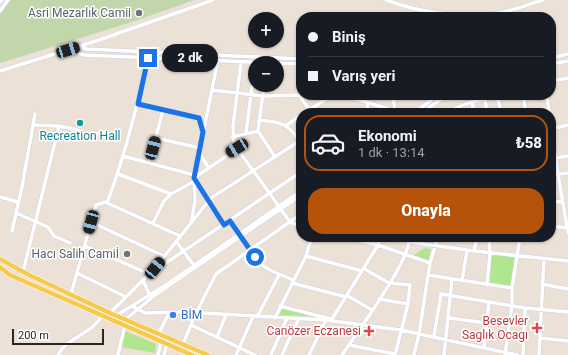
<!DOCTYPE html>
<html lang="tr">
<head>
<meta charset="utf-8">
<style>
  body { margin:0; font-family:Roboto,sans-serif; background:#242831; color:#f1f3f6; height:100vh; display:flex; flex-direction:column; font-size:15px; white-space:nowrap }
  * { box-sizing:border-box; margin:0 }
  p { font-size:13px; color:#9ea1a6 }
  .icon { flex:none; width:22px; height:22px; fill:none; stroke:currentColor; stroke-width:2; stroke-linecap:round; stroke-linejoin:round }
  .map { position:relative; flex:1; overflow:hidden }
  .details { position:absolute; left:296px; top:108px; width:260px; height:134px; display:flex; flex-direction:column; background:#171b24; border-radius:16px; box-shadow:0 1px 3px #0004 }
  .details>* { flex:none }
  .banner { position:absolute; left:296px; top:12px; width:260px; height:88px; border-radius:16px; box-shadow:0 1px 3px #0004; display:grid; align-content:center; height:88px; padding:0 12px; background:#171b24 }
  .fabs { position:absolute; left:248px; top:12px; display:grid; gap:8px }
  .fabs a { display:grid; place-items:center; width:36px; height:36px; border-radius:50%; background:#171b24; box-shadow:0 1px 3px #0004; font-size:20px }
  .scale { position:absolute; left:12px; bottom:10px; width:92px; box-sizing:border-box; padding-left:4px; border:2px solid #272727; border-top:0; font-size:11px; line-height:14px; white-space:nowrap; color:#272727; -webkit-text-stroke:3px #fff; paint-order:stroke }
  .end { position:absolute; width:18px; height:18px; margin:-9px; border:5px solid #1a73e8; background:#fff; box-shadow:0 0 0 2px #fff }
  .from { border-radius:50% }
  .bubble { position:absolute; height:28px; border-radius:14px; background:#171b24; box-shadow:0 1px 3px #0004; font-size:13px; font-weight:800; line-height:28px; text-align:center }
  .car { position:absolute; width:12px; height:24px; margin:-12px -6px; border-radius:5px; box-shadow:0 0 3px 1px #0007; background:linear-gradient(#222 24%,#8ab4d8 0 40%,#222 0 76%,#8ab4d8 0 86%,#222 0) }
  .banner b { display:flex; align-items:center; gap:14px; height:38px; font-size:15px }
  .banner b+b { border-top:1px solid #363941 }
  .banner i { width:10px; height:10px; background:#f1f3f6 }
  ul { padding:7px 0 0; list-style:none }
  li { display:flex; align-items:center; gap:12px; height:56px; margin:0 8px 6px; padding:0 4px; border:2px solid #363941; border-radius:16px }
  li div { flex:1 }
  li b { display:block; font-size:15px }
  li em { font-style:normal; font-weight:800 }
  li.selected { border-color:#b45309 }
  li>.icon { width:36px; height:36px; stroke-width:1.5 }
  .primary-button { display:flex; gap:8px; margin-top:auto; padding:8px 12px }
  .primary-button a { flex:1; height:46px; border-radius:16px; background:#b45309; color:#fff; font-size:16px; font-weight:800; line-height:46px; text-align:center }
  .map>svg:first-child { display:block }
  .green { fill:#b0e68e }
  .cemetery { fill:#c2d6ac }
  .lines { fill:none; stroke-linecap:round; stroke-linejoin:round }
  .minor-casing { stroke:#ccd1e1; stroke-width:4.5 }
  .major-casing { stroke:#fff; stroke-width:5.5 }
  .minor { stroke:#fff; stroke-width:3.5 }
  .major { stroke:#f9c94d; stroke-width:4.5 }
  .route { stroke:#1a73e8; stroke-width:5 }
  .worship-dot { fill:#6b7280; stroke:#fff; stroke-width:1.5 }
  .culture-dot { fill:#0f9aa8; stroke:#fff; stroke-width:1.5 }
  .shop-dot { fill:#3f7fe0; stroke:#fff; stroke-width:1.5 }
  .health-dot { fill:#e0444e; stroke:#fff; stroke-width:1.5 }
  .labels { text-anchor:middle; stroke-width:3; stroke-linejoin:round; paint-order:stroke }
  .worship-label { font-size:12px; fill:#5b616d; stroke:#fff; text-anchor:end }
  .culture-label { font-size:12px; fill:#0d838f; stroke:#fff }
  .shop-label { font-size:12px; fill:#366cbe; stroke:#fff; text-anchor:start }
  .health-label { font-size:12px; fill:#be3a42; stroke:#fff; text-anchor:end }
</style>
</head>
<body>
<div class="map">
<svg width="568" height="355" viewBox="0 0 568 355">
  <rect width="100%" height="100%" fill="#ebe1d6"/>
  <path class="green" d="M 425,248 L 431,249 L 428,261 L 412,256 Z
    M 491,252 L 515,254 L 511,287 L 490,284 Z
    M 280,307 L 312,316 L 277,315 Z
    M 125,331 L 156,344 L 155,353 L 121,347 Z"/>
  <path class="cemetery" d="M 7,0 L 194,0 L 135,21 L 0,63 L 0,10 Z"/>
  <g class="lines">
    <defs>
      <path id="minor" d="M 386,0 C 421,13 461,18 498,13 C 513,11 529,4 543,0
        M 0,2 L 2,0
        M 0,11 L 8,0
        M 79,46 L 87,49 L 301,59
        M 69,50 L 84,55 L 276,63
        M 551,58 L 568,54
        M 241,62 L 233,126 L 234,144 L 290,222 L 301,226
        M 277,63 L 301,64
        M 551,64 L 568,61
        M 0,71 L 99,40 L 213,0
        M 551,81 L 568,78
        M 264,85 L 258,131 L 275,157
        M 212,90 L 262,96 L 299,95 L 312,113
        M 299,95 L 301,82
        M 344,95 L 395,111
        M 393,95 L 395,112
        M 497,95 L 501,113
        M 523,95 L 526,113
        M 547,95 L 549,113
        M 485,99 L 487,113
        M 472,101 L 474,113
        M 138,104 L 199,118 L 202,131
        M 305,113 L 332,95
        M 366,113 L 368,103
        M 414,113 L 438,95
        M 421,113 L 447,95
        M 447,113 C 464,102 479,101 497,96
        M 259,120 C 281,122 288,123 301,143
        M 33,125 C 54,126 73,125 91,137 L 100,132 L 120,136
        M 287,125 L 301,115
        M 551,128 L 558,174 L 551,175
        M 551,129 L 568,125
        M 246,133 L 255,63
        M 232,137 L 258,131
        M 156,138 L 200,148
        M 199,152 L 208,167
        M 123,156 L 194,175
        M 556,158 L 568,156
        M 149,163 L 163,110
        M 568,173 L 558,174 L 568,233
        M 118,174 L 171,194
        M 0,197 L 18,202
        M 551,201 L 561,202
        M 107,203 C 125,156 137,107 148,58
        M 16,213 L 48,227 L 54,236 L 70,243
        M 230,221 L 260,264 L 272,271 L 293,280
        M 91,222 L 164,256
        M 153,223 L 164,201 L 171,194 L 193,182
        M 191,223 L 195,201 L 194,178 L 218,60
        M 224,225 L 194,178 L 237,149
        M 551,226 L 568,228
        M 12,231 L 22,187 L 35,114
        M 345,237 L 378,245 L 430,263
        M 176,241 L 195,267
        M 410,242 L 474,251 L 568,261
        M 85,246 L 149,274
        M 474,251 L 477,237
        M 306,256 L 362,271
        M 155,268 L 163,265 L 301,172
        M 363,268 L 389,283 L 410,285 L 408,304 L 395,355
        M 23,272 L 59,126
        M 77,273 L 126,297
        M 428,275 L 512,288
        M 143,280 L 149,294
        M 462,281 L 467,250
        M 292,283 L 346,297
        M 542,284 L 568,289
        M 487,285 L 490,253 L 489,237
        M 71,294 L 96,205 L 105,202 L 180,236
        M 348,296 L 372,310
        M 379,299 L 408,304
        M 132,306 L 145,313 L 185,312 L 326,320 L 363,325 L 401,330 L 517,355
        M 280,306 L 331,319
        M 110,313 L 155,268 L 211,198 L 301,140
        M 117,315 L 169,283 L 301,191
        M 257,317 L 279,275
        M 275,318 L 306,256 L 312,237
        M 449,318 L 487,323
        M 126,319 L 155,295 L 301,195
        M 191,325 L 255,355
        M 159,333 L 169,313
        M 434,336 L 441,294 L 525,308 L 568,312
        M 217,337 L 226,315
        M 540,338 L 568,341
        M 183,344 L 196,313 L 216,274 L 301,214
        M 349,345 L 395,354
        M 484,347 L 489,302
        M 58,355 C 67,337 93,334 102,315
        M 118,355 L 125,325
        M 158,355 L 163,335
        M 164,355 L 169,337
        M 236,355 L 253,317
        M 271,355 L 287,318
        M 282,355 L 298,320
        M 309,355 L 326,320 L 332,319 L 378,245 L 380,237
        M 342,355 C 356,334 412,259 409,237
        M 414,355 L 419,334 L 430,263 L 438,237
        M 444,355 L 452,279
        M 505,355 L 512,305 L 512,288 L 520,237
        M 523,355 L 525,308
        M 539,355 L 544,259"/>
      <path id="major" d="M 0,259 L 27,274 L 110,313 L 208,355
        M 0,267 L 10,275 L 192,355"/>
    </defs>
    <use href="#minor" class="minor-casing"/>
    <use href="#major" class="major-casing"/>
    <use href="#minor" class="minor"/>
    <use href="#major" class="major"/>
  </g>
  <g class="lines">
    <path class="route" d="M 148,58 L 138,104 L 199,118 L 203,132 L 194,178 L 224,225 L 230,221 L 255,257"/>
  </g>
  <g class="worship-dot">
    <circle cx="139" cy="13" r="4"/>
    <circle cx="127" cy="254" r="4"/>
  </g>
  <circle class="culture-dot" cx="80" cy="123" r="4"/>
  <circle class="shop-dot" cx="173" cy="315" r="4"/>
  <g class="health-dot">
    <path d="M535 322h4v4h4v4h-4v4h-4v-4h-4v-4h4z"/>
    <path d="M367 325h4v4h4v4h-4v4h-4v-4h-4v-4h4z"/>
  </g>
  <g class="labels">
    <g class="worship-label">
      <text x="131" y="17">Asri Mezarlık Camii</text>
      <text x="119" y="258">Hacı Salih Camiİ</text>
    </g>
    <g class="culture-label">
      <text x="80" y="140">Recreation Hall</text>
    </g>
    <g class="shop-label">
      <text x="181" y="319">BİM</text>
    </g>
    <g class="health-label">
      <text x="528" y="325">Besevler<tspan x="528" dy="14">Saglık Ocagı</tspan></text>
      <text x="361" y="335">Canözer Eczanesi</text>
    </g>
  </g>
</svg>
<div class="fabs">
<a>+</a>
<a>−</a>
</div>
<div class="scale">200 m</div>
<i class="end from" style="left:255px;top:257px"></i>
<i class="end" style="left:148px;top:58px"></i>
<div class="bubble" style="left:162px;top:44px;width:56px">2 dk</div>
<i class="car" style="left:68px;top:50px;rotate:73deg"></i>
<i class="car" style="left:153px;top:148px;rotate:15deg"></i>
<i class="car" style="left:237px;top:148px;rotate:239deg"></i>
<i class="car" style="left:91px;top:222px;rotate:195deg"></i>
<i class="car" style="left:155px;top:268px;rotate:39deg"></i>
<div class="banner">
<b><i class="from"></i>Biniş</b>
<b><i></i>Varış yeri</b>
</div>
<section class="details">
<ul>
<li class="selected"><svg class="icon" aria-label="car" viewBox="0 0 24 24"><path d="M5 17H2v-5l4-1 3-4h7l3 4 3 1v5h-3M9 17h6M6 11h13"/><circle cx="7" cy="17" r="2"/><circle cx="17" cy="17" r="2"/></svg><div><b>Ekonomi</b><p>1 dk · 13:14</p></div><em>₺58</em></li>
</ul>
<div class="primary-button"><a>Onayla</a></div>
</section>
</div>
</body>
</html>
